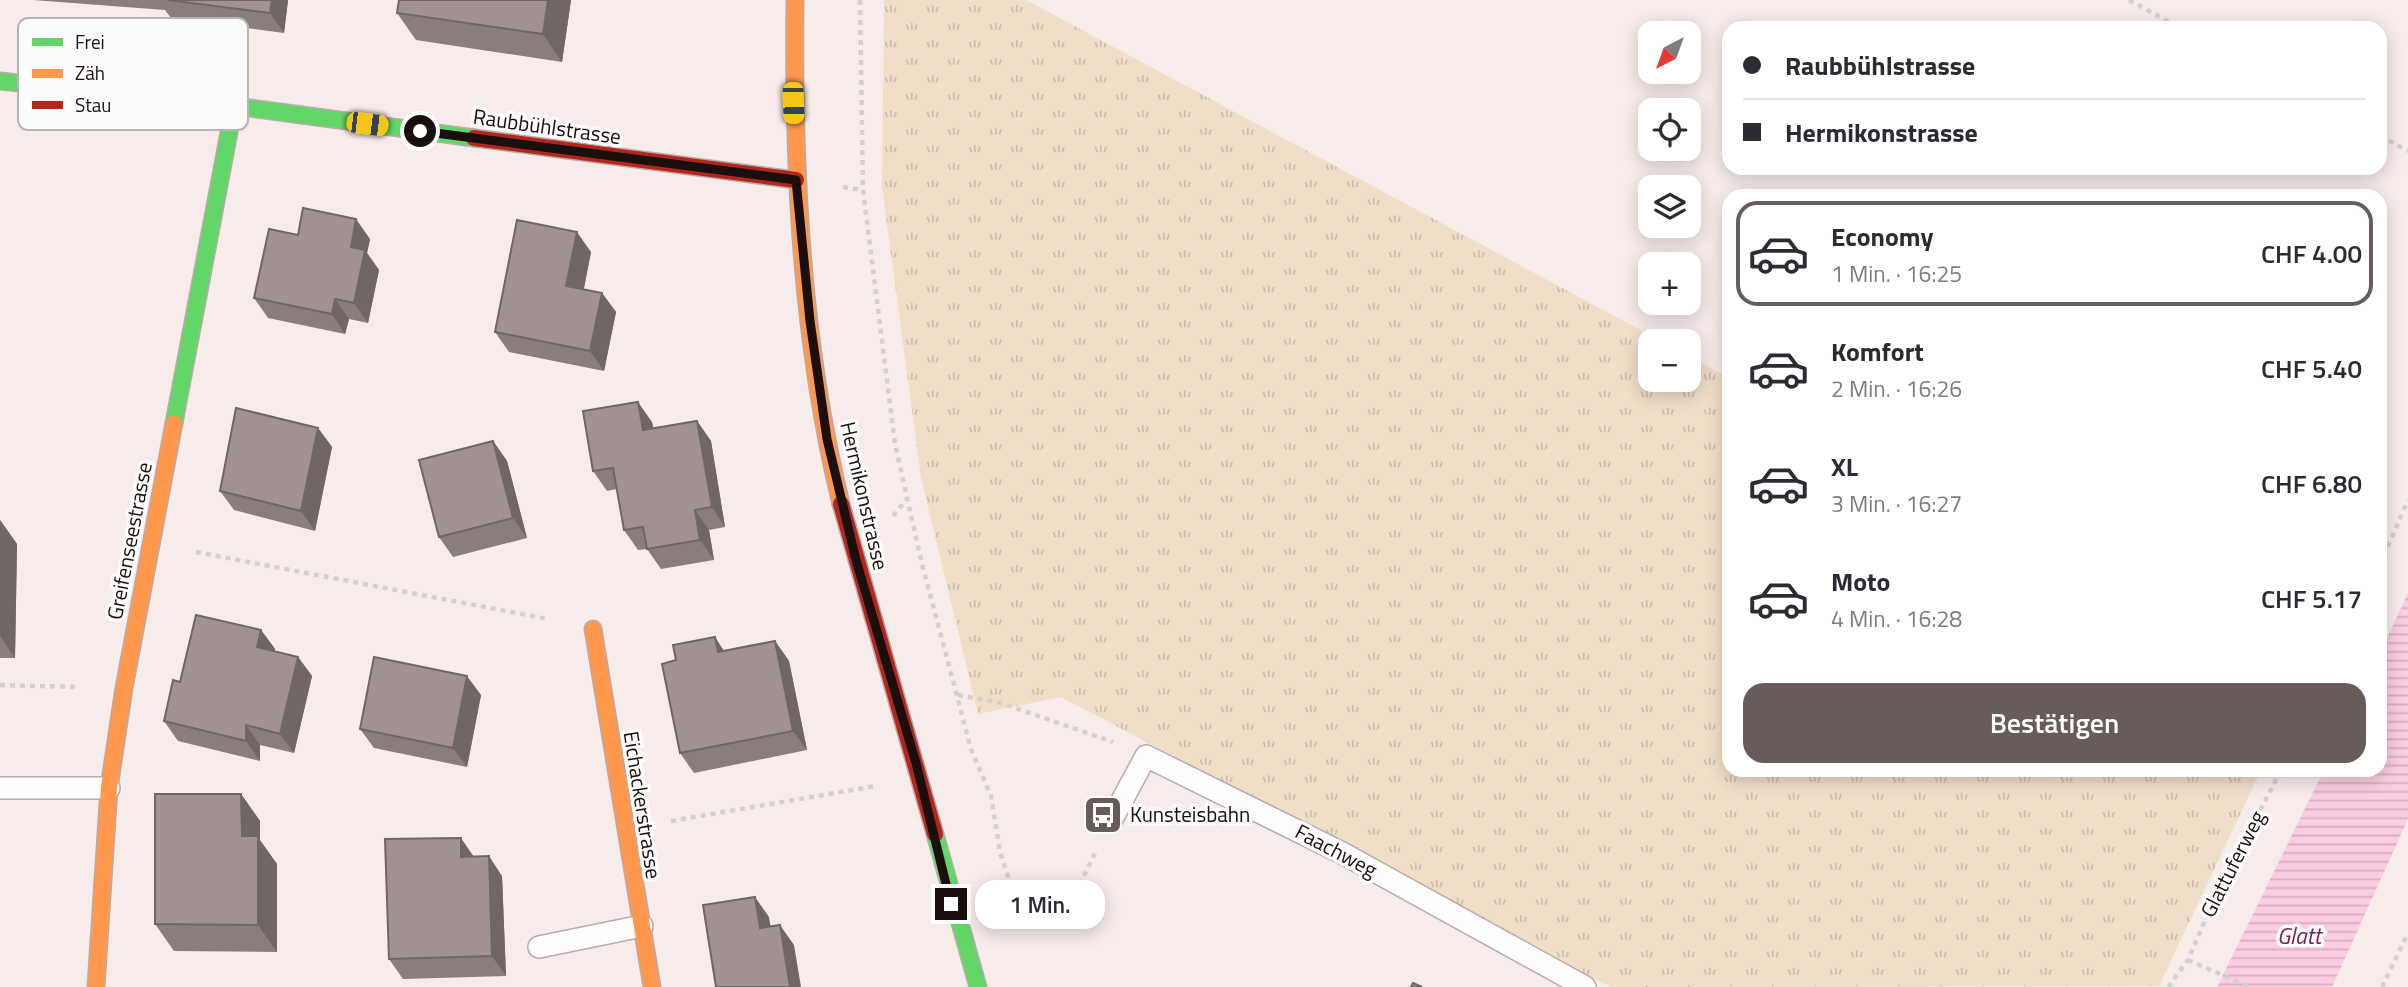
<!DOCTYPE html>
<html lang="de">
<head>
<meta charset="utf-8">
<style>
  body { margin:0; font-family:"Titillium Web",sans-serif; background:#f7f7f7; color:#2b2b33; height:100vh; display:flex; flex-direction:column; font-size:26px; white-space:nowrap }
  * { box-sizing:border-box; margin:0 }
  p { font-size:23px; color:#7c7c81 }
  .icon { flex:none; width:38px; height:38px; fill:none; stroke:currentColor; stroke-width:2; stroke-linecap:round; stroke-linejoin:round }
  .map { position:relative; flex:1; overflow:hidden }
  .side { position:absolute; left:1722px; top:189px; width:665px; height:588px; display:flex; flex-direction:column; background:#fff; border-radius:21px; box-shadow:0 4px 18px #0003 }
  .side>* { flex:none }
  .guide { position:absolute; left:1722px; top:21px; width:665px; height:154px; border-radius:21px; box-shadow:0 4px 18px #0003; display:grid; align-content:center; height:154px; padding:0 21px; background:#fff }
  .needle { width:46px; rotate:221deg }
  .tools { position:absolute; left:1638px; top:21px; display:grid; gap:14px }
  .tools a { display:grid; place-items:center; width:63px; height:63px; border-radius:14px; background:#fff; box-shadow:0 4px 18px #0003; font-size:35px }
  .end { position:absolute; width:32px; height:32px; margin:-16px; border:9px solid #1a0f0c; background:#fff; box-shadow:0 0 0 4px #fff }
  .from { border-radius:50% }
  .bubble { position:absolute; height:49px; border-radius:21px; background:#fff; box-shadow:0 4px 18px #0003; font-size:23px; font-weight:600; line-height:49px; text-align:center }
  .car { position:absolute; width:21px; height:42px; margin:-21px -10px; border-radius:9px; box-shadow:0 0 5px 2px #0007; background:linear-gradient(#f5c518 24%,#345 0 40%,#f5c518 0 76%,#345 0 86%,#f5c518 0) }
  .guide b { display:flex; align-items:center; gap:24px; height:66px; font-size:26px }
  .guide b+b { border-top:2px solid #e1e1e2 }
  .guide i { width:18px; height:18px; background:#2b2b33 }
  ul { padding:12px 0 0; list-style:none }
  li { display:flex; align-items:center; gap:21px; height:105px; margin:0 14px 10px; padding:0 7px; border:4px solid transparent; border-radius:21px }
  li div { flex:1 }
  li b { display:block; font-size:26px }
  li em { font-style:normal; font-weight:600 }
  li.selected { border-color:#685c5a }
  li>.icon { width:63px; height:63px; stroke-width:1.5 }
  .action { display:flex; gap:14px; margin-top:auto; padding:14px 21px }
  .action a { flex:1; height:80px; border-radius:21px; background:#685c5a; color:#fff; font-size:28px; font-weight:600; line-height:80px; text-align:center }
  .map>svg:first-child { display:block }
  .grass { fill:url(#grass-tufts) }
  .water { fill:url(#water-rules) }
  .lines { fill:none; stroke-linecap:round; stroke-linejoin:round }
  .lane-casing { stroke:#b8acaa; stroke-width:24 }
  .fast-casing { stroke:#b8acaa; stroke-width:19 }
  .slow-casing { stroke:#b8acaa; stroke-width:19 }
  .jam-casing { stroke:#b8acaa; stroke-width:19 }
  .path { stroke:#d4d1d0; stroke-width:4.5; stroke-dasharray:5 5; stroke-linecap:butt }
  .lane { stroke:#fefcfc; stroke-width:21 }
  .fast { stroke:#63d668; stroke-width:16 }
  .slow { stroke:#ff974d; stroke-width:16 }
  .jam { stroke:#b3261e; stroke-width:16 }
  .wall { fill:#8a7d7e }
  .shaded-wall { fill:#716666 }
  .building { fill:#a19192; stroke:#716666; stroke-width:2 }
  .route { stroke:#1a0f0c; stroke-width:9 }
  .labels { text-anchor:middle; stroke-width:7; stroke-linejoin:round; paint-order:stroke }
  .street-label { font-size:21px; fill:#1a0f0c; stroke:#fbfbfb }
  .poi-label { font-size:21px; fill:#1a0f0c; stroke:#fbfbfb; text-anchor:start }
  .water-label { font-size:23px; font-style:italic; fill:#6f2853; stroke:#fbfbfb }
  .key { fill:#fbfbfb; stroke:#b8b4b3; stroke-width:2 }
  .key-label { font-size:19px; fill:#1a0f0c }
</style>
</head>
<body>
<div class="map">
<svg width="2408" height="987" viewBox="0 0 2408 987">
  <defs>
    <pattern id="grass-tufts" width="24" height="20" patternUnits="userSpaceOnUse" patternTransform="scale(1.75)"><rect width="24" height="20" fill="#f0dec8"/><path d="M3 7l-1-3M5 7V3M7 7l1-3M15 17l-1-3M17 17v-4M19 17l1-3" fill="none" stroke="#cdbdab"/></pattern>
    <pattern id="water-rules" width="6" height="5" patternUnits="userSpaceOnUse" patternTransform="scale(1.75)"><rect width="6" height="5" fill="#fccce2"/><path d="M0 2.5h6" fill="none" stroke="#d7aec1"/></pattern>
  </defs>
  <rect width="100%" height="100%" fill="#f8ecea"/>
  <path class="grass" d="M 884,0 L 1026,0 L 1661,341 L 1650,341 L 1650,380 L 1689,380 L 1689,356 L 1729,378 L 1729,770 L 2261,770 L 2159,986 L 1611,987 L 1061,697 L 978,714 L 921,478 L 882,187 Z"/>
  <path class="water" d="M 2408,593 L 2408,819 L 2332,987 L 2217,987 L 2324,770 L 2380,770 L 2380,653 Z"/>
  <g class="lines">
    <defs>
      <path id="lane" d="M 0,788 L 109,788
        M 1112,819 L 1146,756 L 1342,853 L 1585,987
        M 539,947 L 642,926"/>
      <path id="fast" d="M 0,81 L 234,106 L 474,138
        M 174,423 L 234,106
        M 935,834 L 978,987"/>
      <path id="slow" d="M 795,0 C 793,169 801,340 841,504
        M 593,629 L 652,987
        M 96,987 L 109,788 L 124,688 L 174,423"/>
      <path id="jam" d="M 474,138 L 796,180
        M 841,504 L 935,834"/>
    </defs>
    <use href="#lane" class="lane-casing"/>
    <use href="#fast" class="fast-casing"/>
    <use href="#slow" class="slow-casing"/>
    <use href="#jam" class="jam-casing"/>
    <path class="path" d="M 860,0 L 863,190 L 895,444 L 922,564 L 971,749 L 991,796 L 1000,852 L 1010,883
      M 2129,0 L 2180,28
      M 2380,136 L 2408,151
      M 843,187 L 863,190
      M 893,516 L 907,499
      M 196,552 L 548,619
      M 2380,565 L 2408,500
      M 0,685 L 76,687
      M 958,695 L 1001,703 L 1113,742
      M 671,821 L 876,786
      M 997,888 C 1023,879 1050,886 1075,894 L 1096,851
      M 2188,960 L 2250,987
      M 2168,987 L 2188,960 L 2212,904 L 2281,770
      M 2382,987 L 2408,933"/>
    <use href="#lane" class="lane"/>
    <use href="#fast" class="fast"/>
    <use href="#slow" class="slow"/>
    <use href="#jam" class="jam"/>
  </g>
  <path class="wall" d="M 33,0 L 288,0 L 284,33 L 171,18 L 165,10 Z
    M 399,0 L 571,0 L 562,62 L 416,40 L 397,13 Z
    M 298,235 L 370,239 L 367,253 L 379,270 L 368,323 L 349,319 L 345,334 L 268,318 L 254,298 Z
    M 591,252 L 584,289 L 602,293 L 616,312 L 604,371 L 509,352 L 495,332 Z
    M 697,421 L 711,441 L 725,527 L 709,530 L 714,560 L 661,569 L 647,549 L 638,550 L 624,530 L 617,489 L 607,491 L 593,471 L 652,422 L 653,429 Z
    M 318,428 L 332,447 L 315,531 L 234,510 L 220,491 Z
    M 493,441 L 507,461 L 527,538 L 453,557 L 439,537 Z
    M 0,520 L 17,544 L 15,658 L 0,658 Z
    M 261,630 L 275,649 L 274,651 L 298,657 L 312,676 L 294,753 L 260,745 L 260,761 L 178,741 L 164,721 L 180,682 Z
    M 775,641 L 789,661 L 807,750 L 694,773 L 680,753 L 724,651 Z
    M 481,695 L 467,767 L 374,748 L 360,729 Z
    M 241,794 L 260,821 L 260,841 L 277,864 L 277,952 L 174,951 L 155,924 Z
    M 474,857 L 502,876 L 506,976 L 403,979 L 389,959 Z"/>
  <path class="shaded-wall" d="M 272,0 L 288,0 L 284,33 L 270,13 Z
    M 548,0 L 571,0 L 562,62 L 543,34 Z
    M 356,219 L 370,239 L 367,253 L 379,270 L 368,323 L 354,303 L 351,247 Z
    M 577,232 L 591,252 L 580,306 L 566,286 Z
    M 602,293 L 616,312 L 604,371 L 590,351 Z
    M 335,299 L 349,319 L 345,334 L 332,314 Z
    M 638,402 L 652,422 L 657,450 L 643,430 Z
    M 697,421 L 711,441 L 725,527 L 712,507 Z
    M 318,428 L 332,447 L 315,531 L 301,511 Z
    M 493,441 L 507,461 L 527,538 L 513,518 Z
    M 695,510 L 709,530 L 714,560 L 700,540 Z
    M 0,520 L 17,544 L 15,658 L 0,636 Z
    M 261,630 L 275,649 L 271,666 L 257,647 Z
    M 715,637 L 728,657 L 718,652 Z
    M 775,641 L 789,661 L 807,750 L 793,731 Z
    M 298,657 L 312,676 L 294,753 L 280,734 Z
    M 467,676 L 481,695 L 467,767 L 453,748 Z
    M 246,725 L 260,745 L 260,761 L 246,741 Z
    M 241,794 L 260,821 L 260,840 L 277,864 L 277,952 L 258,925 L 242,836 Z
    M 461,838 L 474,857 L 461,857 Z
    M 489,856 L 502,876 L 506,976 L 492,956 Z
    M 755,897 L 769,917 L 774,948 L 760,928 Z
    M 780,925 L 794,945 L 801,987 L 790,987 Z"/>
  <path class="building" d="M 168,0 L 272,0 L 270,13 Z
    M 399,0 L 548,0 L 543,34 L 397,13 Z
    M 303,208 L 356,219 L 351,247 L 365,250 L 354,303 L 335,299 L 332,314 L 254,298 L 269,229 L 298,235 Z
    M 517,220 L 577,232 L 566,286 L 602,293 L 590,351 L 495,332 Z
    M 638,402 L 643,430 L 697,421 L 712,507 L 695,510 L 700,540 L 647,549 L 643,527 L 624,530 L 613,468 L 593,471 L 583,411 Z
    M 236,408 L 318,428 L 301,511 L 220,491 Z
    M 493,441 L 513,518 L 439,537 L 419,460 Z
    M 196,615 L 261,630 L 257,647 L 298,657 L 280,734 L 246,725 L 246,741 L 164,721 L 173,680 L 180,682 Z
    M 715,637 L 718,652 L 775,641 L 793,731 L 680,753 L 662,664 L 676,660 L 673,645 Z
    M 374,657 L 467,676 L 453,748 L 360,729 Z
    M 155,794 L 241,794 L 242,836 L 258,836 L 258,925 L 155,924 Z
    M 461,838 L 461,857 L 489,856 L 492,956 L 389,959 L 385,839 Z
    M 755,897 L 760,928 L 780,925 L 790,987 L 716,987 L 703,905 Z
    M 1413,983 L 1422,987 L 1411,987 Z"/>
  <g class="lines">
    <path class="route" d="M 420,131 L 796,180 L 810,321 L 827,439 L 856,560 L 916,763 L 951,904"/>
  </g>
  <defs>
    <symbol id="bus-square" viewBox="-11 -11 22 22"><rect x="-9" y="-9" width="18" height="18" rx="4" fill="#685c5a" stroke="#fbfbfb"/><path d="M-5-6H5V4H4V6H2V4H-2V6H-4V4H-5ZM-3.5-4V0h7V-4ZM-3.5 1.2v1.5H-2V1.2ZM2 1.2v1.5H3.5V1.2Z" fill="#fff"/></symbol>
  </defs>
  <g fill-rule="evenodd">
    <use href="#bus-square" x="1081" y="793" width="44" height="44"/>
  </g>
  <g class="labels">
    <g class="street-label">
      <text transform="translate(547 127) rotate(8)" y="7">Raubbühlstrasse</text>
      <text transform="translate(864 496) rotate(77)" y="7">Hermikonstrasse</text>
      <text transform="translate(130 541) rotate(-79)" y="7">Greifenseestrasse</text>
      <text transform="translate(642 805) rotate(81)" y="7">Eichackerstrasse</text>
      <text transform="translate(1336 851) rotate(28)" y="7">Faachweg</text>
      <text transform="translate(2233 864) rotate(-63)" y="7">Glattuferweg</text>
    </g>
    <g class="poi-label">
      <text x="1130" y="822">Kunsteisbahn</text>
    </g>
    <g class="water-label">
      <text x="2299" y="944">Glatt</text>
    </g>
  </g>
  <rect x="18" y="18" width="230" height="112" rx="10" class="key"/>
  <rect x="32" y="38" width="31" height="8" fill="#63d668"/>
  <rect x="32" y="69" width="31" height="9" fill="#ff974d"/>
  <rect x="32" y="101" width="31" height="8" fill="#b3261e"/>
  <g class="key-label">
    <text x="75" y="49">Frei</text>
    <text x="75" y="80">Zäh</text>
    <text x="75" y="112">Stau</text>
  </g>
</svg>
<div class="tools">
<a><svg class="needle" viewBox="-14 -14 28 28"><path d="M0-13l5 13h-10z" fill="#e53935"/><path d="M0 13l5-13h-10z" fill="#7c7c81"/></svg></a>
<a><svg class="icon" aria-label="locate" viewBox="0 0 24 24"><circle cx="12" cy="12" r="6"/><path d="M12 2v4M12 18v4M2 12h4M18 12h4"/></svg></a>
<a><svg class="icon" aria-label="layers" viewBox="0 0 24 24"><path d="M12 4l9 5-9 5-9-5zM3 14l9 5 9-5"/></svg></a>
<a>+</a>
<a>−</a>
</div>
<i class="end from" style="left:420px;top:131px"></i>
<i class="end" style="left:951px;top:904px"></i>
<div class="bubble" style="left:975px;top:880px;width:130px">1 Min.</div>
<i class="car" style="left:793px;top:103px;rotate:178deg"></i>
<i class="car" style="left:367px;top:124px;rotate:97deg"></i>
<div class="guide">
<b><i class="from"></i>Raubbühlstrasse</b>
<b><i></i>Hermikonstrasse</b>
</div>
<section class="side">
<ul>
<li class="selected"><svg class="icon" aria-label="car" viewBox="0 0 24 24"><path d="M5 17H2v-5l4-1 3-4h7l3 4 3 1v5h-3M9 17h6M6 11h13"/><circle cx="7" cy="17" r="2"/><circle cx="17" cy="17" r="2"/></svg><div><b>Economy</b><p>1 Min. · 16:25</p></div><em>CHF 4.00</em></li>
<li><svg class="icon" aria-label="car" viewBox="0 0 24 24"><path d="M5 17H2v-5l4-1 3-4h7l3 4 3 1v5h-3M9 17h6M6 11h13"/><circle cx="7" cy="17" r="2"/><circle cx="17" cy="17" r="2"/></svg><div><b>Komfort</b><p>2 Min. · 16:26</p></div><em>CHF 5.40</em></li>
<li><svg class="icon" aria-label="car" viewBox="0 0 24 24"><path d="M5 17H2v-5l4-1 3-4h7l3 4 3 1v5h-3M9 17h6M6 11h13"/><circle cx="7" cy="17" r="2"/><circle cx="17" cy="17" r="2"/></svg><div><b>XL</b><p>3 Min. · 16:27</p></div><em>CHF 6.80</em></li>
<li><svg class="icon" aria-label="car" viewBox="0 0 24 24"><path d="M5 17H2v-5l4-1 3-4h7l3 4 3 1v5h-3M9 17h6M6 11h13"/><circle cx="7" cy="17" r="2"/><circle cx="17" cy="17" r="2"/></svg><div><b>Moto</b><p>4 Min. · 16:28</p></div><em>CHF 5.17</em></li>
</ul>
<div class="action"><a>Bestätigen</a></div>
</section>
</div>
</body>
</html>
